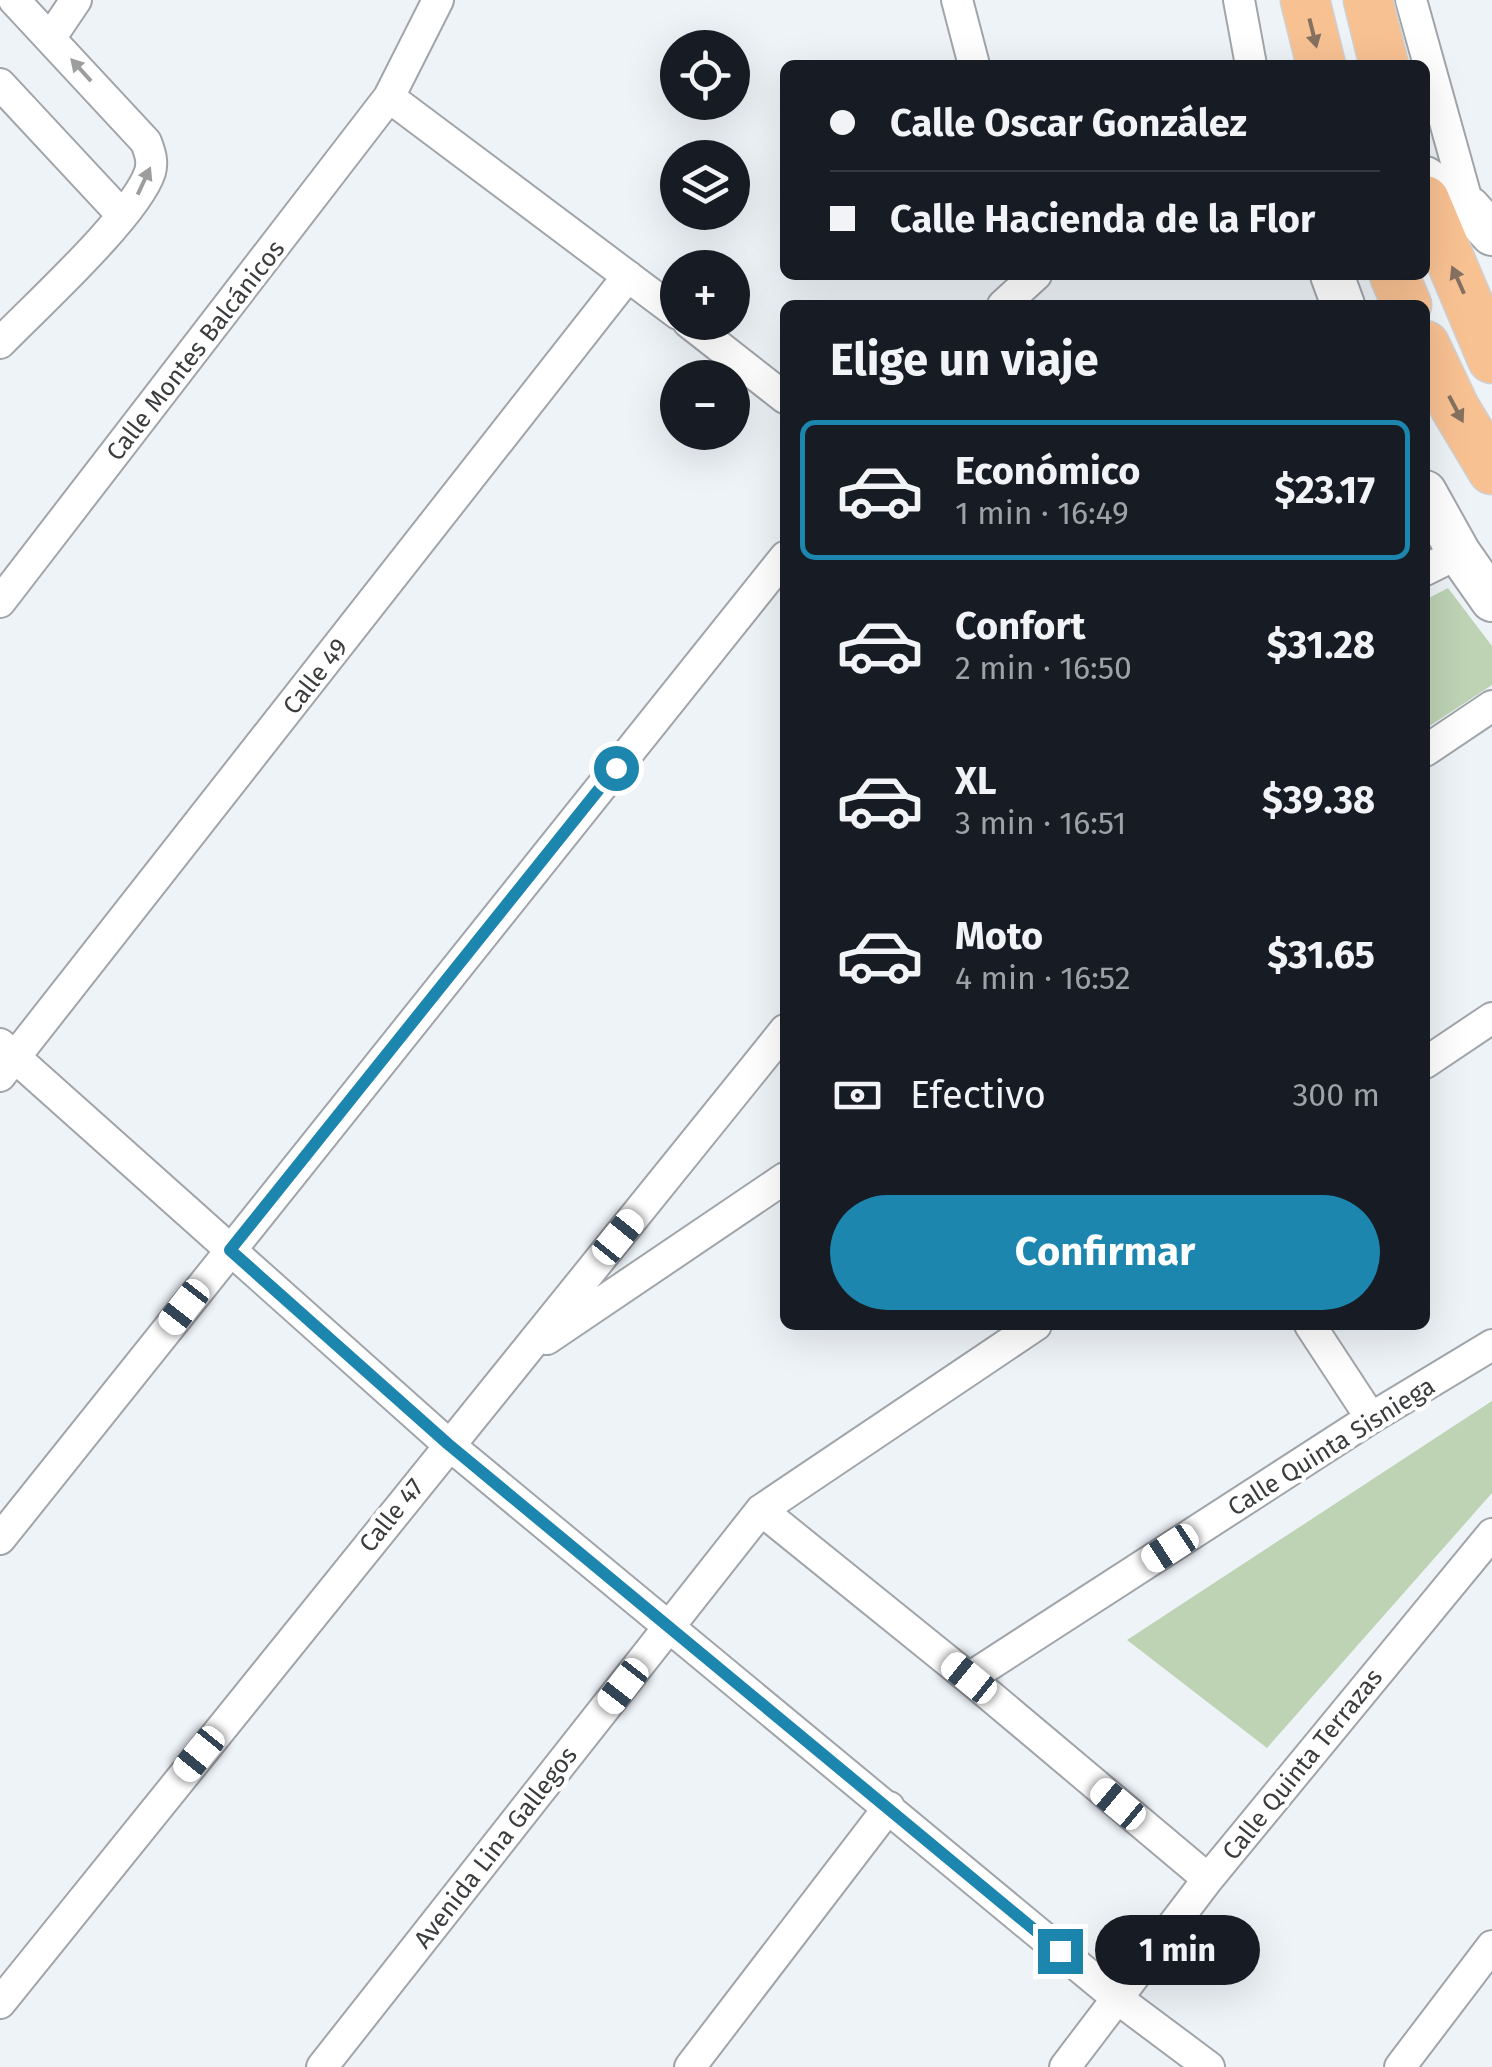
<!DOCTYPE html>
<html lang="es">
<head>
<meta charset="utf-8">
<style>
  body { margin:0; font-family:"Fira Sans",sans-serif; background:#20242c; color:#f1f3f6; height:100vh; display:flex; flex-direction:column; font-size:38px; white-space:nowrap }
  * { box-sizing:border-box; margin:0 }
  p { font-size:32px; color:#9ea1a6 }
  .icon { flex:none; width:55px; height:55px; fill:none; stroke:currentColor; stroke-width:2; stroke-linecap:round; stroke-linejoin:round }
  .map { position:relative; flex:1; overflow:hidden }
  .panel { position:absolute; left:780px; top:300px; width:650px; height:1030px; display:flex; flex-direction:column; background:#171b24; border-radius:15px; box-shadow:0 10px 40px #0002 }
  .panel>* { flex:none }
  .banner { position:absolute; left:780px; top:60px; width:650px; height:220px; border-radius:15px; box-shadow:0 10px 40px #0002; display:grid; align-content:center; height:220px; padding:0 50px; background:#171b24 }
  .fabs { position:absolute; left:660px; top:30px; display:grid; gap:20px }
  .fabs a { display:grid; place-items:center; width:90px; height:90px; border-radius:50%; background:#171b24; box-shadow:0 10px 40px #0002; font-size:50px }
  .end { position:absolute; width:45px; height:45px; margin:-22px; border:12px solid #1c86ae; background:#fff; box-shadow:0 0 0 5px #fff }
  .from { border-radius:50% }
  .bubble { position:absolute; height:70px; border-radius:35px; background:#171b24; box-shadow:0 10px 40px #0002; font-size:32px; font-weight:700; line-height:70px; text-align:center }
  .car { position:absolute; width:30px; height:60px; margin:-30px -15px; border-radius:12px; box-shadow:0 0 8px 2px #0007; background:linear-gradient(#fff 24%,#345 0 40%,#fff 0 76%,#345 0 86%,#fff 0) }
  .banner b { display:flex; align-items:center; gap:35px; height:95px; font-size:38px }
  .banner b+b { border-top:2px solid #363941 }
  .banner i { width:25px; height:25px; background:#f1f3f6 }
  ul { padding:0; list-style:none }
  li { display:flex; align-items:center; gap:30px; height:140px; margin:0 20px 15px; padding:0 30px; border:5px solid transparent; border-radius:15px }
  li div { flex:1 }
  li b { display:block; font-size:38px }
  li em { font-style:normal; font-weight:700 }
  li.selected { border-color:#1c86ae }
  li>.icon { width:90px; height:90px; stroke-width:1.5 }
  h2 { padding:0 50px; font-size:45px; line-height:120px }
  .pay { display:flex; align-items:center; gap:25px; height:110px; padding:0 50px; font-size:38px }
  .pay p { margin-inline-start:auto }
  .primary-button { display:flex; gap:20px; margin-top:auto; padding:20px 50px }
  .primary-button a { flex:1; height:115px; border-radius:60px; background:#1c86ae; color:#fff; font-size:40px; font-weight:700; line-height:115px; text-align:center }
  .map>svg:first-child { display:block }
  .green { fill:#bdd3b4 }
  .lines { fill:none; stroke-linecap:round; stroke-linejoin:round }
  .street-casing { stroke:#a0a5aa; stroke-width:34 }
  .secondary-casing { stroke:#a0a5aa; stroke-width:46 }
  .primary-casing { stroke:#d0d0d1; stroke-width:51 }
  .street { stroke:#fff; stroke-width:30 }
  .secondary { stroke:#fff; stroke-width:42 }
  .primary { stroke:#f8c192; stroke-width:48 }
  .oneway { fill:#867160 }
  .oneway2 { fill:#9c9e9e }
  .route { stroke:#1c86ae; stroke-width:12 }
  .labels { text-anchor:middle; stroke-width:9; stroke-linejoin:round; paint-order:stroke }
  .street-label { font-size:25px; fill:#3a3c3e; stroke:#fff }
</style>
</head>
<body>
<div class="map">
<svg width="1492" height="2067" viewBox="0 0 1492 2067">
  <rect width="100%" height="100%" fill="#eef3f8"/>
  <path class="green" d="M 1448,588 L 1492,646 L 1492,685 L 1425,729 L 1425,600 Z
    M 1492,1401 L 1492,1493 L 1267,1748 L 1127,1640 Z"/>
  <g class="lines">
    <defs>
      <path id="street" d="M 957,0 L 974,65
        M 1239,0 L 1251,65
        M 1411,0 L 1469,208
        M 51,37 L 76,0
        M 0,84 L 122,215
        M 389,97 L 678,314
        M 1003,305 L 1036,275
        M 688,322 L 785,398
        M 0,343 C 35,307 136,215 150,172 C 153,161 150,153 146,142 L 14,0
        M 1425,570 L 1459,553
        M 0,602 L 389,97 L 438,0
        M 1425,751 L 1492,706
        M 0,1044 L 448,1444 L 1118,1999 L 1209,2067
        M 1425,1063 L 1492,1018
        M 0,1076 L 628,276
        M 1310,1325 L 1371,1418
        M 547,1339 L 785,1178
        M 761,1510 L 969,1678 L 1208,1879
        M 0,1539 L 785,557
        M 969,1678 L 1371,1418 L 1492,1345
        M 0,2003 L 785,1030
        M 322,2067 L 761,1510 L 1036,1325
        M 690,2067 L 889,1807
        M 1065,2067 L 1208,1879 L 1492,1534
        M 1400,2067 L 1492,1946"/>
      <path id="secondary" d="M 1425,178 L 1469,208 L 1492,234
        M 1332,275 L 1343,305
        M 1425,492 L 1459,553 L 1492,600"/>
      <path id="primary" d="M 1305,0 L 1321,65
        M 1368,0 L 1384,65
        M 1425,200 L 1492,359
        M 1394,275 L 1407,305
        M 1425,345 L 1455,408 L 1492,470"/>
    </defs>
    <use href="#street" class="street-casing"/>
    <use href="#secondary" class="secondary-casing"/>
    <use href="#primary" class="primary-casing"/>
    <use href="#street" class="street"/>
    <use href="#secondary" class="secondary"/>
    <use href="#primary" class="primary"/>
  </g>
  <defs><path id="oneway-solid" d="M-6-.8H1V-3.2L6.5 0L1 3.2V.8H-6Z" transform="scale(2.5)"/></defs>
  <g class="oneway">
    <use href="#oneway-solid" transform="translate(1313 33) rotate(76)"/>
    <use href="#oneway-solid" transform="translate(1458 280) rotate(-114)"/>
    <use href="#oneway-solid" transform="translate(1456 409) rotate(62)"/>
  </g>
  <g class="oneway2">
    <use href="#oneway-solid" transform="translate(81 70) rotate(-132)"/>
    <use href="#oneway-solid" transform="translate(144 181) rotate(-65)"/>
  </g>
  <g class="lines">
    <path class="route" d="M 616,768 L 230,1250 L 448,1444 L 1060,1951"/>
  </g>
  <g class="labels">
    <g class="street-label">
      <text transform="translate(195 350) rotate(-52)" y="9">Calle Montes Balcánicos</text>
      <text transform="translate(315 676) rotate(-52)" y="9">Calle 49</text>
      <text transform="translate(1331 1446) rotate(-32)" y="9">Calle Quinta Sisniega</text>
      <text transform="translate(391 1515) rotate(-51)" y="9">Calle 47</text>
      <text transform="translate(1302 1764) rotate(-51)" y="9">Calle Quinta Terrazas</text>
      <text transform="translate(495 1847) rotate(-52)" y="9">Avenida Lina Gallegos</text>
    </g>
  </g>
</svg>
<div class="fabs">
<a><svg class="icon" aria-label="locate" viewBox="0 0 24 24"><circle cx="12" cy="12" r="6"/><path d="M12 2v4M12 18v4M2 12h4M18 12h4"/></svg></a>
<a><svg class="icon" aria-label="layers" viewBox="0 0 24 24"><path d="M12 4l9 5-9 5-9-5zM3 14l9 5 9-5"/></svg></a>
<a>+</a>
<a>−</a>
</div>
<i class="end from" style="left:616px;top:768px"></i>
<i class="end" style="left:1060px;top:1951px"></i>
<div class="bubble" style="left:1095px;top:1915px;width:165px">1 min</div>
<i class="car" style="left:618px;top:1237px;rotate:39deg"></i>
<i class="car" style="left:184px;top:1307px;rotate:218deg"></i>
<i class="car" style="left:1170px;top:1548px;rotate:237deg"></i>
<i class="car" style="left:969px;top:1678px;rotate:309deg"></i>
<i class="car" style="left:623px;top:1686px;rotate:218deg"></i>
<i class="car" style="left:199px;top:1754px;rotate:219deg"></i>
<i class="car" style="left:1118px;top:1804px;rotate:310deg"></i>
<div class="banner">
<b><i class="from"></i>Calle Oscar González</b>
<b><i></i>Calle Hacienda de la Flor</b>
</div>
<section class="panel">
<h2>Elige un viaje</h2>
<ul>
<li class="selected"><svg class="icon" aria-label="car" viewBox="0 0 24 24"><path d="M5 17H2v-5l4-1 3-4h7l3 4 3 1v5h-3M9 17h6M6 11h13"/><circle cx="7" cy="17" r="2"/><circle cx="17" cy="17" r="2"/></svg><div><b>Económico</b><p>1 min · 16:49</p></div><em>$23.17</em></li>
<li><svg class="icon" aria-label="car" viewBox="0 0 24 24"><path d="M5 17H2v-5l4-1 3-4h7l3 4 3 1v5h-3M9 17h6M6 11h13"/><circle cx="7" cy="17" r="2"/><circle cx="17" cy="17" r="2"/></svg><div><b>Confort</b><p>2 min · 16:50</p></div><em>$31.28</em></li>
<li><svg class="icon" aria-label="car" viewBox="0 0 24 24"><path d="M5 17H2v-5l4-1 3-4h7l3 4 3 1v5h-3M9 17h6M6 11h13"/><circle cx="7" cy="17" r="2"/><circle cx="17" cy="17" r="2"/></svg><div><b>XL</b><p>3 min · 16:51</p></div><em>$39.38</em></li>
<li><svg class="icon" aria-label="car" viewBox="0 0 24 24"><path d="M5 17H2v-5l4-1 3-4h7l3 4 3 1v5h-3M9 17h6M6 11h13"/><circle cx="7" cy="17" r="2"/><circle cx="17" cy="17" r="2"/></svg><div><b>Moto</b><p>4 min · 16:52</p></div><em>$31.65</em></li>
</ul>
<div class="pay"><svg class="icon" aria-label="cash" viewBox="0 0 24 24"><path d="M3 7h18v10H3z"/><circle cx="12" cy="12" r="2"/></svg>Efectivo<p>300 m</p></div>
<div class="primary-button"><a>Confirmar</a></div>
</section>
</div>
</body>
</html>
